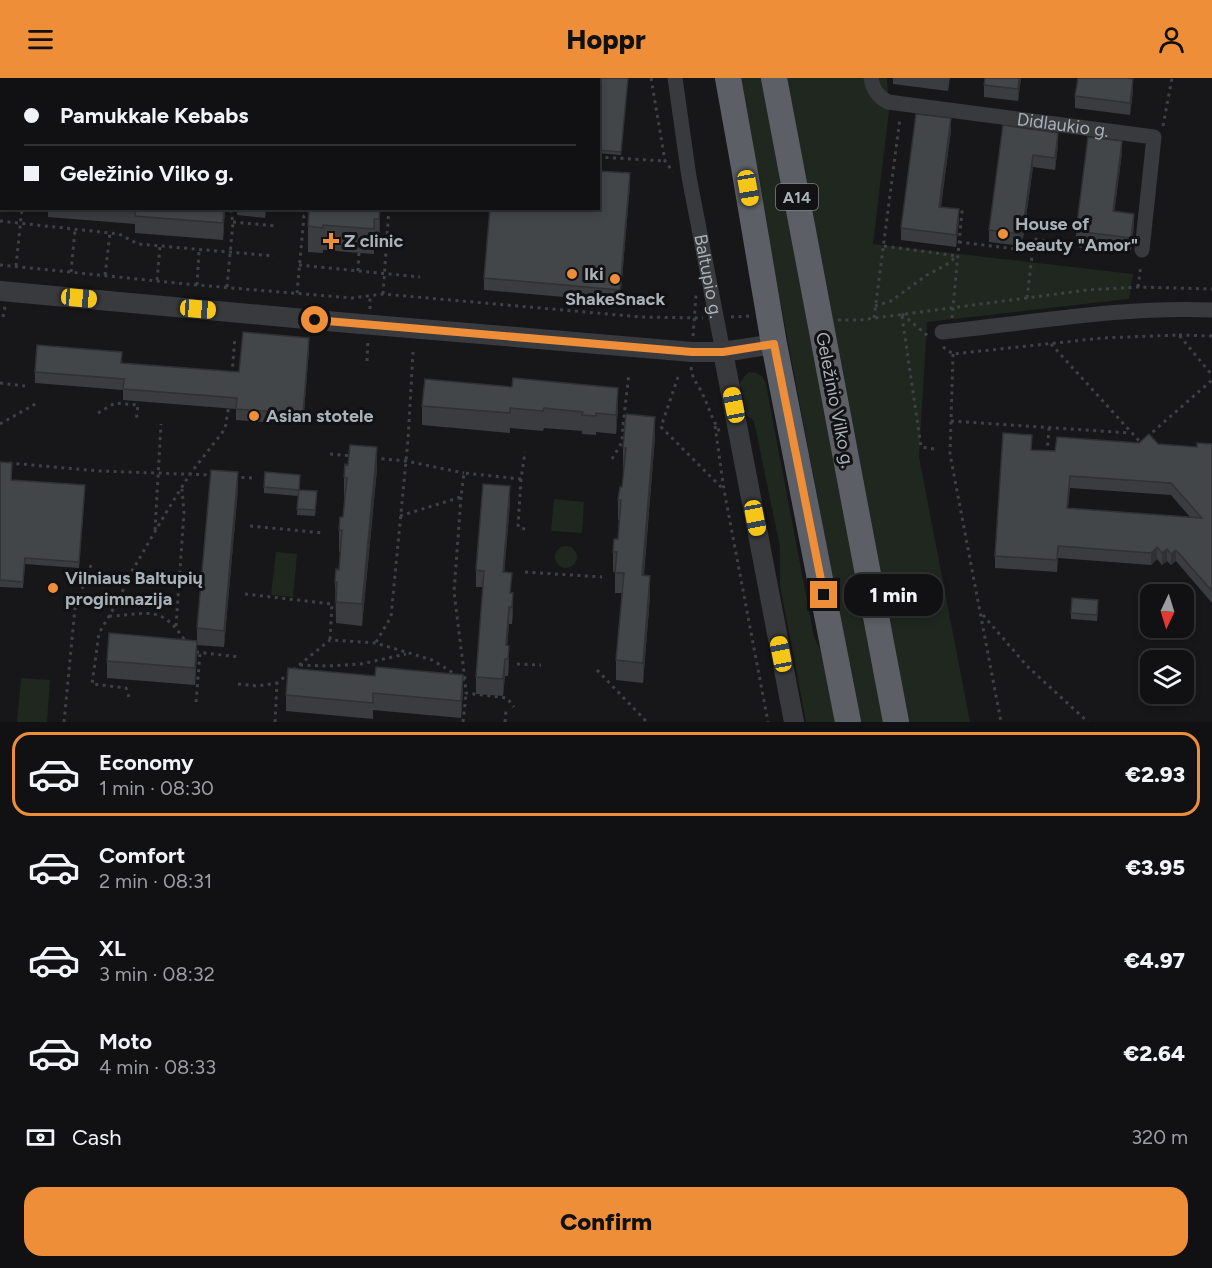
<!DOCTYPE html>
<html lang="en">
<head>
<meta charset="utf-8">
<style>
  body { margin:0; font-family:Figtree,sans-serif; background:#1e1f21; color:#f1f3f6; height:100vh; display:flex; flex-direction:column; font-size:22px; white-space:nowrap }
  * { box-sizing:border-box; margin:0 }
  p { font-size:20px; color:#9c9da0 }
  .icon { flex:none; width:33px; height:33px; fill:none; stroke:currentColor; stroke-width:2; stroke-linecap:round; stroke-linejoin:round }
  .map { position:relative; height:644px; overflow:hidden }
  .details { display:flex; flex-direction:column; background:#111113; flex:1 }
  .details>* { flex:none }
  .banner { position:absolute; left:0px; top:0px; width:600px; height:132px; box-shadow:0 3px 9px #0003,0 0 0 2px #303133; display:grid; align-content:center; height:132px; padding:0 24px; background:#111113 }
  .needle { width:39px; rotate:184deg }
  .buttons { position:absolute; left:1140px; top:506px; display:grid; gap:12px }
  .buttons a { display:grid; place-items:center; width:54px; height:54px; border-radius:12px; background:#111113; box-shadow:0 3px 9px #0003,0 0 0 2px #303133; font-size:30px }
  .end { position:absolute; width:27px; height:27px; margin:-14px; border:8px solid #ef8e39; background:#111; box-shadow:0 0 0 3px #111 }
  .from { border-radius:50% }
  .bubble { position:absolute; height:42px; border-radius:18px; background:#111113; box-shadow:0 3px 9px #0003,0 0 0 2px #303133; font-size:20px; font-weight:800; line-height:42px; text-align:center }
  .car { position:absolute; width:18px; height:36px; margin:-18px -9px; border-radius:8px; box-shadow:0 0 4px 2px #0007; background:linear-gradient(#f5c518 24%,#345 0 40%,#f5c518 0 76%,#345 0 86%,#f5c518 0) }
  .banner b { display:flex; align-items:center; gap:21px; height:57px; font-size:22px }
  .banner b+b { border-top:2px solid #303133 }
  .banner i { width:15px; height:15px; background:#f1f3f6 }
  ul { padding:10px 0 0; list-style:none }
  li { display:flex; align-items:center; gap:18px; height:84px; margin:0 12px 9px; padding:0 12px; border:3px solid transparent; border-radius:18px }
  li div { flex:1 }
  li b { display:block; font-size:22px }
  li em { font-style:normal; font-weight:800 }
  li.current { border-color:#ef8e39 }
  li>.icon { width:54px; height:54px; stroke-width:1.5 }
  .pay { display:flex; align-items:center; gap:15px; height:66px; padding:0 24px; font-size:22px }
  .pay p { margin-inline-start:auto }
  .action { display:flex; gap:12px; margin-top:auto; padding:12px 24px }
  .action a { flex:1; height:69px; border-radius:18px; background:#ef8e39; color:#111; font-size:24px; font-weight:800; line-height:69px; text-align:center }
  header { display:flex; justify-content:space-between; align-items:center; height:78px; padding:0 24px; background:#ef8e39; color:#111; font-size:27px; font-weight:800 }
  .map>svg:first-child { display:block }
  .green { fill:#1f271f }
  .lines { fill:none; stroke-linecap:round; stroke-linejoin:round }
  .path { stroke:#3e4145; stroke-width:3; stroke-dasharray:3 4.5; stroke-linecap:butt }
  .minor { stroke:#383a3e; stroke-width:15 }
  .tertiary { stroke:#383a3e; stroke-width:20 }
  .trunk { stroke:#5c6066; stroke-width:26 }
  .wall { fill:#3a3c3f; fill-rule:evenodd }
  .shaded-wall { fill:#2f3133 }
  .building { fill:#434649; stroke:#2f3133; stroke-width:1.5; fill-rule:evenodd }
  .route { stroke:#ef8e39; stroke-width:8 }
  .poi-dot { fill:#ef8e39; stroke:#121214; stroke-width:2 }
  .labels { text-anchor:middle; stroke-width:6; stroke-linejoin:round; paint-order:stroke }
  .shield { fill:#121214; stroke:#7c8188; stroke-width:1.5 }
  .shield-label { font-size:16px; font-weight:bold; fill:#a9b1b9 }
  .street-label { font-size:18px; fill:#a9b1b9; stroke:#121214 }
  .poi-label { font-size:18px; font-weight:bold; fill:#a9b1b9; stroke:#121214; text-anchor:start }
</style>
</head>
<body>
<header><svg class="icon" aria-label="menu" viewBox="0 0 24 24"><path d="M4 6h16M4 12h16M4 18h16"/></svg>Hoppr<svg class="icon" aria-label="person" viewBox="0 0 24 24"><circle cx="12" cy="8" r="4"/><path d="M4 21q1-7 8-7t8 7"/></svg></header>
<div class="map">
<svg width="1212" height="644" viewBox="0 0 1212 644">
  <rect width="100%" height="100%" fill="#171719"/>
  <path class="green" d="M 738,0 L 764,0 L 887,644 L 860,644 Z
    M 787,0 L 887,0 L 889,33 L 873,166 L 1133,196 L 1129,221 L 927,244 L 919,379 L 970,644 L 906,644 L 855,373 Z
    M 749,294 C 759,295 763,297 766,306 L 814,559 L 828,588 L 838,644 L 806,644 L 780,507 L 780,469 L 754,343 L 746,337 L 740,305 L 744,299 Z
    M 554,421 L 584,424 L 582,455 L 551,453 Z
    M555 479a11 11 0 1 1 22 0a11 11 0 1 1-22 0Z
    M 276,474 L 297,476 L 293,519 L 271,517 Z
    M 21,600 L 50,602 L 47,644 L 17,644 Z"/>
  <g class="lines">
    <path class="path" d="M 220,0 L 220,2
      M 443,0 L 453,2
      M 481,0 L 482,2
      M 651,0 L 665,83 L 673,94
      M 100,2 L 100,0
      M 159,2 L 159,0
      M 317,2 L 317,0
      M 496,2 L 496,0
      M 1163,48 L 1172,0
      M 598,79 L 665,83
      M 0,93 L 2,93
      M 0,143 L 119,156 L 138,166 L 274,178
      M 233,144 L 276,148
      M 959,164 L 1032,173
      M 884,168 L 957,178
      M 0,187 L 197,207 L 352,220 L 383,216 L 641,239 L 703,240
      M 299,187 L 420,199
      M 16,188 L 22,130
      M 358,193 L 359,174
      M 71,194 L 75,152
      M 105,197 L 110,155
      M 157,202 L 160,168
      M 197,207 L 199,173
      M 227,209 L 233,144 L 230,130
      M 1138,209 L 1141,187
      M 297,215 L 304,138 L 310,135
      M 383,216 L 389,130
      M 1027,220 L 1034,161 L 1128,175
      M 875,228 L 891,223 L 927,197 L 946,187 L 957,178
      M 370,231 L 370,218
      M 902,236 L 928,258
      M 902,238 L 921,369 L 934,371
      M 3,239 L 5,228
      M 731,239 L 751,238
      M 874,240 L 900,40
      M 952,240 L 962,134 L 965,130
      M 838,242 L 860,242 L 1087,212 L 1138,209 L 1212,211
      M 1179,257 L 1212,258
      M 693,258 L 696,217
      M 1051,266 L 1141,365 L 1143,363
      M 943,269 L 953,276 L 1102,260 L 1179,257 L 1212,297
      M 953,276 L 950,376 L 1001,644
      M 367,283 L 368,262
      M 691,289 C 692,299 695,303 700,311 C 708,326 712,342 721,356
      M 232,296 L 235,259
      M 678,299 L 661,349 L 722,410
      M 0,305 L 25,308
      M 98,335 L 115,325 L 138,327 L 136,344
      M 951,343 L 1130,355
      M 0,346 L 37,325
      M 623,347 L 629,295
      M 715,348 L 724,412 L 768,644
      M 1147,359 L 1212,302
      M 1047,375 L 1049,350
      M 330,376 L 352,378
      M 374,380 L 406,383 L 464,395
      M 612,381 L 622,364 L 623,347 L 626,347
      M 9,385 L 99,393 L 212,397
      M 234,399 L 253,400
      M 521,401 L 518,449 L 528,452
      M 461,419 L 454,514 L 465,602
      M 400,438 L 461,419 L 464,395 L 521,401 L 525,374
      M 250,448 L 324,455
      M 155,452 L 161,346
      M 525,494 L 602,499
      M 245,516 L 332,526 L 330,562
      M 983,537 L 1027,588 L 1088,644
      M 109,538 C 147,537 161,525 185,563
      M 176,548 L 184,435 L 182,411
      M 376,564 L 391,539 L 408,362 L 413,274
      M 196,574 L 240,579
      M 517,586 L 541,587
      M 300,587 L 327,588 L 361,586 L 406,576
      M 597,592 L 646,643
      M 238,606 L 257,608 L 277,605
      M 129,619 L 126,610 L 92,606 L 99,555 L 118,523 L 132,493 L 167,433 L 190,396 L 225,351 L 229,327
      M 196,624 L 200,575
      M 64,644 L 75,530 L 91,487
      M 275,644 L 277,605 L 330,562 L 376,565 L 432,582 L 465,602 L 466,615 L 507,620 L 514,629
      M 463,644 L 466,616
      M 505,644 L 506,632"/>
    <g class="minor">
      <path id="s1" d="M 675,0 L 689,99 L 723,274"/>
      <path id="s2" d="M 871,0 C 873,12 878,19 888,24 L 1154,59 L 1142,172"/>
      <path d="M 942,254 C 1032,245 1121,228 1212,232"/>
    </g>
    <path class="tertiary" d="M 0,213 L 338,244 L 692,274 L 723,274 L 774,266
      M 723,274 L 794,644"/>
    <path class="trunk" d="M 728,0 L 744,89 L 774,266 L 848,644
      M 774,0 L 896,644"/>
  </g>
  <path class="wall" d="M 0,0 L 3,0 L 3,2 L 2,2 L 2,13 L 0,13 Z
    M 628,0 L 621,77 L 598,75 L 598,2 Z
    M 893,0 L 950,0 L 948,13 L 893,6 Z
    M 1021,0 L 1018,23 L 984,19 L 984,7 Z
    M 1133,13 L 1130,37 L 1075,30 L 1075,18 Z
    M 1003,47 L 1058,67 L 1055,92 L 1033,89 L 1022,168 L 989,164 L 989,152 Z
    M 951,52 L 941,129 L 959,143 L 956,169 L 901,162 L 901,150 Z
    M 1122,75 L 1114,133 L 1134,148 L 1131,172 L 1076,165 L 1076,153 Z
    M 630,107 L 620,224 L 484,212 L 484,200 Z
    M 48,130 L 225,130 L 223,162 L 135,155 L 135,146 L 48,139 Z
    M 237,130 L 266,130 L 265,140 L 237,137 Z
    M 380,130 L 380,154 L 379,166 L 374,166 L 374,176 L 323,172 L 323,175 L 308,174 L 308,148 Z
    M 309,271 L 303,347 L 236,342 L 236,331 L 123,322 L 123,312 L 35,305 L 35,294 L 122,285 L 239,294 Z
    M 422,328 L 618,329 L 616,356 L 596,354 L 596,357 L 582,356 L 582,353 L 544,350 L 543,353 L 510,350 L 510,355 L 422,347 Z
    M 655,359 L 644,497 L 650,518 L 643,605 L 616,602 L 616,582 L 622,515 L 615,515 L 615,494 L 613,494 L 613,474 L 618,461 L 619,442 L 618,442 L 618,422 L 622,409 L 624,390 L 623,390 L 623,370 Z
    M 1158,366 L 1197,369 L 1212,366 L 1212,525 L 1176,483 L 1171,487 L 1167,483 L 1162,487 L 1157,481 L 1151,487 L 1058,480 L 1057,494 L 995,490 L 995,478 L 1032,372 L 1055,373 ZM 1070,410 L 1171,417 L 1190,439 L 1068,430 Z
    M 0,384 L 11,402 L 85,413 L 79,490 L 25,486 L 23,510 L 0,509 Z
    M 377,391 L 362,548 L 336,545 L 335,504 L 339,492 L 340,474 L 339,474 L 339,452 L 343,439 L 345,421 L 344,421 L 344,399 Z
    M 300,403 L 299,412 L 317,420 L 315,438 L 297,437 L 298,418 L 264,415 L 264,409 Z
    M 238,411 L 224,569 L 197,567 L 195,607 L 107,600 L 107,583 L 197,562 L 197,550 Z
    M 510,425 L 504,495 L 511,515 L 513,532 L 512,546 L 509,546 L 507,567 L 509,584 L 508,598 L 505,598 L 503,618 L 476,616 L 476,599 L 483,509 L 476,509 L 476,492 Z
    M 1098,529 L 1097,543 L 1071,541 L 1071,535 Z
    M 463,613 L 461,640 L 373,632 L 373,641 L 286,633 L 286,617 Z"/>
  <path class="shaded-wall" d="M 1019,0 L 1021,0 L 1018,23 L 1018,11 Z
    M 1133,1 L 1133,13 L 1130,37 L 1130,25 Z
    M 951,40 L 951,52 L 939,141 L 939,129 Z
    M 1058,55 L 1058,67 L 1055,92 L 1055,80 Z
    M 1122,63 L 1122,75 L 1113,145 L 1113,133 Z
    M 1033,77 L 1033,89 L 1022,168 L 1022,156 Z
    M 630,95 L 630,107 L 620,224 L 620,212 Z
    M 224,130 L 225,130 L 223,162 L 223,145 Z
    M 380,130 L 380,154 L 379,166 L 379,141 Z
    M 959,131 L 959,143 L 956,169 L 956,157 Z
    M 1134,136 L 1134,148 L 1131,172 L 1131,160 Z
    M 309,260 L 309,271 L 303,347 L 303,336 Z
    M 618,310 L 618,329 L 616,356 L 616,337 Z
    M 655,339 L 655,359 L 642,517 L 642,497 Z
    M 377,369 L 377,391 L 362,548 L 362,526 Z
    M 238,394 L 238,411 L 224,569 L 224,553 Z
    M 510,408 L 510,425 L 503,511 L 503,494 Z
    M 1157,469 L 1157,481 L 1151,487 L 1151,475 Z
    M 1167,471 L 1167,483 L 1162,487 L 1162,475 Z
    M 1176,472 L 1176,483 L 1171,487 L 1171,476 Z
    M 650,498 L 650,518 L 643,605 L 643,585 Z
    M 513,515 L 513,532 L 512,546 L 512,529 Z
    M 509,529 L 509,546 L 506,584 L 506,567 Z
    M 197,563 L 197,579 L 195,607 L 195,590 Z
    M 509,568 L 509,584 L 508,598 L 508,581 Z
    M 505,581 L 505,598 L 503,618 L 503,601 Z
    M 463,597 L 463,613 L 461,640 L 461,623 Z"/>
  <path class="building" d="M 104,0 L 131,0 L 131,2 L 104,2 Z
    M 247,0 L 275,0 L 275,2 L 247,2 Z
    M 332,0 L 379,0 L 401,2 L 332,2 Z
    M 517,0 L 548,0 L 548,2 L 517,2 Z
    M 582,0 L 628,0 L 621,74 L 598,72 L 598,2 L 582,2 Z
    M 985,0 L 1019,0 L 1018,11 L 984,7 Z
    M 1078,0 L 1126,0 L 1133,1 L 1130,25 L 1075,18 Z
    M 916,36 L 951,40 L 939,129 L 959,131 L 956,157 L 901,150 Z
    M 1003,47 L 1058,55 L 1055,80 L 1033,77 L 1022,156 L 989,152 Z
    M 1088,59 L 1122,63 L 1113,133 L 1134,136 L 1131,160 L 1076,153 Z
    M 598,93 L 630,95 L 620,212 L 484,200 L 490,130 L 598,130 Z
    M 136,130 L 224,130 L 223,145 L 135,138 Z
    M 309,130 L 380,130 L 379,141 L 374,141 L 374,151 L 323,147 L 323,150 L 308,148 Z
    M 243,254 L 309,260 L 303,336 L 236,331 L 237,320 L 123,311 L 124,301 L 35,294 L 37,267 L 122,274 L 121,285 L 239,294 Z
    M 513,300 L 618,310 L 616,337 L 596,335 L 596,338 L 582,337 L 583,334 L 544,330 L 543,333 L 510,330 L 510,335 L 422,328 L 425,301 L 512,309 Z
    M 626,336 L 655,339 L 642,497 L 650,498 L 643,585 L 616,582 L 624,495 L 615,495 L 617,474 L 613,474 L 614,461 L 618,461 L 621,422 L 618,422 L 620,409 L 622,409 L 626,370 L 623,370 Z
    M 1003,355 L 1032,357 L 1031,372 L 1055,373 L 1057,359 L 1139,365 L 1149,356 L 1158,366 L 1197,369 L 1197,365 L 1212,366 L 1212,513 L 1176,472 L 1171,476 L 1167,471 L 1162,475 L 1157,469 L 1151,475 L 1058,468 L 1057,482 L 995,478 ZM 1070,398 L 1171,405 L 1202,440 L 1067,430 Z
    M 350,367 L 377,369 L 362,526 L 336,524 L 337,504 L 335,504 L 336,491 L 339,492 L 342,452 L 339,452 L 340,439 L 343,439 L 347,400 L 344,399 L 345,386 L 348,387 Z
    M 0,384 L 12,385 L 11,402 L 85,407 L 79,484 L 25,480 L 23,504 L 0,502 Z
    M 211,392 L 238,394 L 224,553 L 197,550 Z
    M 265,394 L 300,397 L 299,412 L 264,409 Z
    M 483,406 L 510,408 L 503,494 L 512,495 L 510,515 L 513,515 L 512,529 L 509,529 L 506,567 L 509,568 L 508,581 L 505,581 L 503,601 L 476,599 L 484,493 L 476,492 Z
    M 299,412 L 317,413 L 315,432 L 297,431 Z
    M 1072,520 L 1098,522 L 1097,537 L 1071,535 Z
    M 109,555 L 197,563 L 195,590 L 107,583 Z
    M 376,589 L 463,597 L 461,623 L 373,615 L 373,625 L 286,617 L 288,590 L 375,598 Z"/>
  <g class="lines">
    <path class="route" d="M 315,242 L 692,274 L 723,274 L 774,266 L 824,517"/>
  </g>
  <g class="poi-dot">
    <circle cx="1003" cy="156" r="6"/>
    <path d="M328 154h6v6h6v6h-6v6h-6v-6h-6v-6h6z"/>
    <circle cx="572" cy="196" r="6"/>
    <circle cx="615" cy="201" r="6"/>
    <circle cx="254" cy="338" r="6"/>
    <circle cx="53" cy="510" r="6"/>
  </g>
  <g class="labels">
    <rect class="shield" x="776" y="106" width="42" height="26" rx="4.5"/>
    <g class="shield-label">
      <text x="797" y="125">A14</text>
    </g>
    <g class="street-label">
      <text dy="6" stroke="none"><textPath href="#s2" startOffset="207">Didlaukio g.</textPath></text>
      <text dy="6" stroke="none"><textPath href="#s1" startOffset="201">Baltupio g.</textPath></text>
      <text transform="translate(835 322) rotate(79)" y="6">Geležinio Vilko g.</text>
    </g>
    <g class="poi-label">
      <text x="1015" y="152">House of<tspan x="1015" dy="21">beauty "Amor"</tspan></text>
      <text x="344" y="169">Z clinic</text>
      <text x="584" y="202">Iki</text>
      <text x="615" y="227" text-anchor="middle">ShakeSnack</text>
      <text x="266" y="344">Asian stotele</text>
      <text x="65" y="506">Vilniaus Baltupių<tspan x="65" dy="21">progimnazija</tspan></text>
    </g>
  </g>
</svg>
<div class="buttons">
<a><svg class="needle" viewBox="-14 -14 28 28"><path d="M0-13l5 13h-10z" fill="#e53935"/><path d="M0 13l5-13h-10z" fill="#9c9da0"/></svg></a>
<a><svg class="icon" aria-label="layers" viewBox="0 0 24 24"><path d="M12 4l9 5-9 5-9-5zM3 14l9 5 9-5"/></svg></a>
</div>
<i class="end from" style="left:315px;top:242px"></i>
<i class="end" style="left:824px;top:517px"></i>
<div class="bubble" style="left:844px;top:496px;width:99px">1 min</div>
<i class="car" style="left:748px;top:110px;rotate:170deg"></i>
<i class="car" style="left:79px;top:220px;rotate:95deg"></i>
<i class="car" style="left:198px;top:231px;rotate:95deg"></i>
<i class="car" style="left:734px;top:327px;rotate:349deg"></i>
<i class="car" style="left:755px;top:440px;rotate:169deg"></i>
<i class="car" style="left:781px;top:576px;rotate:349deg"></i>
<div class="banner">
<b><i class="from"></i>Pamukkale Kebabs</b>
<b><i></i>Geležinio Vilko g.</b>
</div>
</div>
<section class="details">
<ul>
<li class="current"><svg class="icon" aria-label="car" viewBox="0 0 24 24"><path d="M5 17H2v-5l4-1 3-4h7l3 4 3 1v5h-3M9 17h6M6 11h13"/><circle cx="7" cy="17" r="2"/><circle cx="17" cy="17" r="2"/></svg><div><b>Economy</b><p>1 min · 08:30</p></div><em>€2.93</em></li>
<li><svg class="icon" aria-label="car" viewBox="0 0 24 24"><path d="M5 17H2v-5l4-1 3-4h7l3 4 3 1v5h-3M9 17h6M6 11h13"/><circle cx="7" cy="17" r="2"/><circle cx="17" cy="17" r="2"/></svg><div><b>Comfort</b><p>2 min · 08:31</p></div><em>€3.95</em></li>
<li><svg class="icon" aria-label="car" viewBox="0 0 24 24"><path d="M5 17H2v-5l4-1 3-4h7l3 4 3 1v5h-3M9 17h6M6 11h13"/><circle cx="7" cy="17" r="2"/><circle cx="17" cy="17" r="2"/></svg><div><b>XL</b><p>3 min · 08:32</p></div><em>€4.97</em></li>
<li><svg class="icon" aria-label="car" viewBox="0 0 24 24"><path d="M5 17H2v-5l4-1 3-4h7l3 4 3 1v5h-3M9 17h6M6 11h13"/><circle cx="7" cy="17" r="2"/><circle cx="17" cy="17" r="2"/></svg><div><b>Moto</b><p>4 min · 08:33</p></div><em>€2.64</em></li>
</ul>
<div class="pay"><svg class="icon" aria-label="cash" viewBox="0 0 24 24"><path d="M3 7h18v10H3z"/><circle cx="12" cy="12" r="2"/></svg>Cash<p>320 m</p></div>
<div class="action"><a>Confirm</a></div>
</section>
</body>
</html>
